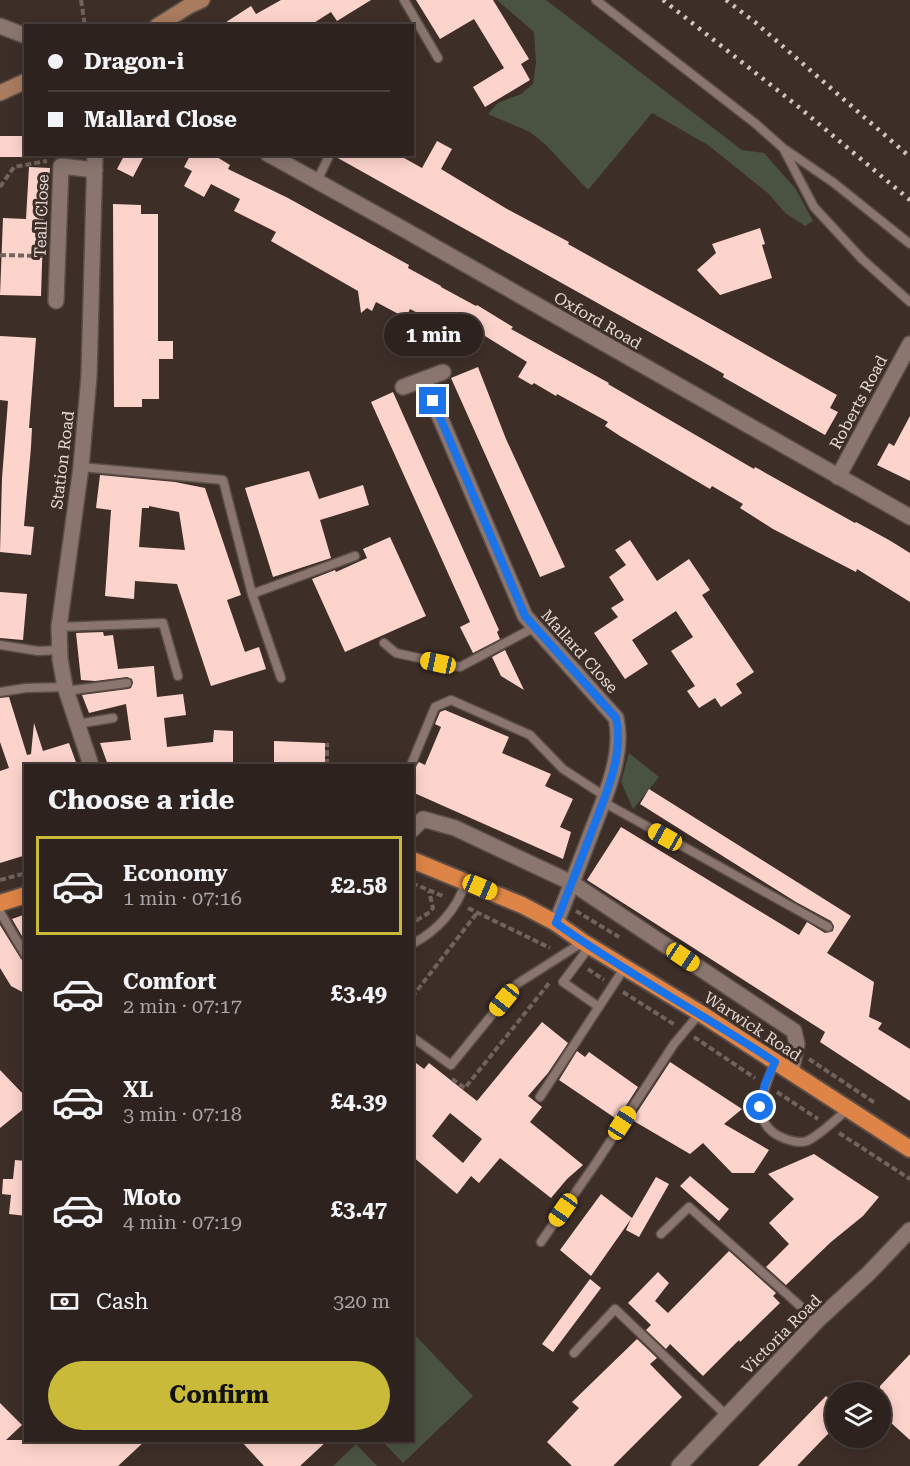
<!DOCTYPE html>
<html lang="en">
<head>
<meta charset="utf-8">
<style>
  body { margin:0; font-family:"Roboto Serif",serif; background:#3a2f2b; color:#f1f3f6; height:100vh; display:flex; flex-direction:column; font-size:22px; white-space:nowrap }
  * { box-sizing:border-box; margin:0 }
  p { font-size:20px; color:#a7a4a4 }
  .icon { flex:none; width:33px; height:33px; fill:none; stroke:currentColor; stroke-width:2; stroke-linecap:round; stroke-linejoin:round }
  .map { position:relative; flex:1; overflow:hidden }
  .drawer { position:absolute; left:24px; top:764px; width:390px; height:678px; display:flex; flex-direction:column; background:#2e221e; border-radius:0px; box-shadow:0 3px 15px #0003,0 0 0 2px #493f3c }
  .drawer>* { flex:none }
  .hud { position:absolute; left:24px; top:24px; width:390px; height:132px; border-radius:0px; box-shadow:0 3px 15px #0003,0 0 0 2px #493f3c; display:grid; align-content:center; height:132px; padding:0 24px; background:#2e221e }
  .tools { position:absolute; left:825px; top:1382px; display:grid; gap:12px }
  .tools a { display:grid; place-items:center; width:66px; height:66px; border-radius:50%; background:#2e221e; box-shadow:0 3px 15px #0003,0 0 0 2px #493f3c; font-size:30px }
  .end { position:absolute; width:27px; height:27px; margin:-14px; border:8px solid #1a73e8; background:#fff; box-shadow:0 0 0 3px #fff }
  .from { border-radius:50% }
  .bubble { position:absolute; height:42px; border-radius:21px; background:#2e221e; box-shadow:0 3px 15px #0003,0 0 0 2px #493f3c; font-size:20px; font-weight:700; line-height:42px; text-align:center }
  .car { position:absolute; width:18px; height:36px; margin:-18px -9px; border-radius:8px; box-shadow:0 0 4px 2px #0007; background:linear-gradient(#f5c518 24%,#345 0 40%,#f5c518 0 76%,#345 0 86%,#f5c518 0) }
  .hud b { display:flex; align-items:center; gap:21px; height:57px; font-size:22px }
  .hud b+b { border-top:2px solid #493f3c }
  .hud i { width:15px; height:15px; background:#f1f3f6 }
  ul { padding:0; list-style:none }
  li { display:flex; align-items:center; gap:18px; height:99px; margin:0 12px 9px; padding:0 12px; border:3px solid transparent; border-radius:0px }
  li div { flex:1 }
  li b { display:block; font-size:22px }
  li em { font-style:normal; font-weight:700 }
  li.current { border-color:#c9ba3a }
  li>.icon { width:54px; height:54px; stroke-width:1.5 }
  h2 { padding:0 24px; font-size:27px; line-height:72px }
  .pay { display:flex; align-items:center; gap:15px; height:66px; padding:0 24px; font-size:22px }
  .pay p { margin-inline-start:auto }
  .action { display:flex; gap:12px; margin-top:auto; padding:12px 24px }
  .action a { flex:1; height:69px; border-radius:36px; background:#c9ba3a; color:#111; font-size:24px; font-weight:700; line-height:69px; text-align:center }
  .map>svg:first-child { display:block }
  .green { fill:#4a5341 }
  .building { fill:#fdd4cc; fill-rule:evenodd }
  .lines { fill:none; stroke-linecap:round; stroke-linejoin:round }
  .service-casing { stroke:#5b4d47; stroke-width:11 }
  .minor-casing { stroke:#5b4d47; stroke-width:18 }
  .secondary-casing { stroke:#5b4d47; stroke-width:18 }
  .trunk-casing { stroke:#5b4d47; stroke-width:20 }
  .path { stroke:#71635d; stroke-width:4; stroke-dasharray:6 3; stroke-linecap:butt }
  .service { stroke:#8a766f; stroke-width:8 }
  .minor { stroke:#8a766f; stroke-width:15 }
  .secondary { stroke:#a97b5f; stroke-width:15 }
  .trunk { stroke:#dd8446; stroke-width:16 }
  .rail { stroke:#d0c5c0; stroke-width:4.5; stroke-dasharray:3 6; stroke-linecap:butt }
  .route { stroke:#1a73e8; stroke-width:8 }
  .labels { text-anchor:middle; stroke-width:6; stroke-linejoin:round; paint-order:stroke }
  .street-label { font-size:16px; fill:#e5dad6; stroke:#3e2e28 }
</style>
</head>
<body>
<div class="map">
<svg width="910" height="1466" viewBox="0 0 910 1466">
  <rect width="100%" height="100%" fill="#3e2e28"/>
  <path class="green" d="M 497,0 L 546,0 L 742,150 L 764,153 L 795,188 L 813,221 L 805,226 L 785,213 L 769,194 L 708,145 L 652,113 L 588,190 L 546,145 L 530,132 L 488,114 L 498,103 L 521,94 L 533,84 L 536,63 L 534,32 Z
    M 629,753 L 659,777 L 633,809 L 621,782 Z
    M 413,1333 L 473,1396 L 403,1463 L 381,1440 L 412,1440 Z
    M 356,1444 L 377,1466 L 333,1466 Z"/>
  <path class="building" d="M 281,0 L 371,0 L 337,21 L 331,12 L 309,26 L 220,26 L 251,6 L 256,14 Z
    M 416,0 L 493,0 L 529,59 L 521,64 L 530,80 L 485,107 L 473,87 L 504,68 L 474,19 L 440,39 Z
    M 0,136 L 26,136 L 26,157 L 0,157 Z
    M 437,141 L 452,149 L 441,169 L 507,209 L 569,242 L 568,244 L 837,395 L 830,408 L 838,412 L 825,435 L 723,377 L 724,374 L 696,358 L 336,157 L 336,154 L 397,154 L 422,168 Z
    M 125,154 L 145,154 L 133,177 L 117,169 Z
    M 191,154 L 212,154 L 230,165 L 228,169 L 288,198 L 409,265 L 408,268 L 441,286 L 441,287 L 476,306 L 477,305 L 513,327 L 511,329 L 609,383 L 608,384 L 754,469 L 755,467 L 855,523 L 856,522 L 889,540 L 910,553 L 910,602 L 857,569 L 856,572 L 773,529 L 740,508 L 743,504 L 712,486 L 710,489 L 620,436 L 605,426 L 608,422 L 557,394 L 556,396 L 534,383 L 532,385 L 518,377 L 527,362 L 456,318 L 450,330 L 410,309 L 406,318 L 376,302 L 372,311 L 367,308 L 361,313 L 358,291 L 271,241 L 276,232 L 234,211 L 240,199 L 211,184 L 204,197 L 184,186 L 192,171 L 184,167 Z
    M 29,167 L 50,168 L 48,203 L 44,203 L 41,296 L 0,295 L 3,218 L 26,219 Z
    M 113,204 L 141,205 L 141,214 L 158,214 L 158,341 L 173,341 L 173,359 L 159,359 L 159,399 L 142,399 L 142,407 L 114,407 Z
    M 760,228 L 765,244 L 762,245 L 772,278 L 720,295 L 697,270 L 716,253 L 712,244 Z
    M 0,336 L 36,338 L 29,428 L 32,428 L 31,447 L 24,526 L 34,527 L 31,555 L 0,552 L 2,478 L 8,401 L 0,400 Z
    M 478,367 L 506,439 L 565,567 L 540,577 L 451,378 Z
    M 393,392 L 499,630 L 497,632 L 500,639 L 473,653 L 460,627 L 470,622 L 371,402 Z
    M 910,416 L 910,481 L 877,465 L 889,443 L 894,446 Z
    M 309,471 L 319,499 L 363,485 L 369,505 L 320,520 L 331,558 L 273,577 L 245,488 Z
    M 100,475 L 175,482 L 205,488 L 241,595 L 227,600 L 245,652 L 259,647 L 266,669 L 211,686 L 177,584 L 135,581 L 134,599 L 105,596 L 111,510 L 96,508 ZM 149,506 L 179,512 L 185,550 L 139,547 L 142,508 L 149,508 Z
    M 390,537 L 426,616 L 345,652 L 312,579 L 335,570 L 336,572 L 367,558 L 363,549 Z
    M 630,540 L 657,581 L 689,559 L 710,590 L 702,595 L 754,672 L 736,684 L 742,693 L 721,707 L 715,698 L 699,708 L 687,691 L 695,686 L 671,651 L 693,637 L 676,611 L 632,640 L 648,664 L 625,679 L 594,633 L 618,617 L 611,608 L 624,600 L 609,577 L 626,565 L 615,550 Z
    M 0,592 L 27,594 L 23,640 L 0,638 Z
    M 103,632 L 104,636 L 113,635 L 118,669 L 154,666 L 157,697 L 183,694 L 186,715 L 164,718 L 167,747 L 213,742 L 214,730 L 233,731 L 233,765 L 108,765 L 100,743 L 131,740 L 126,704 L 89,713 L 82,695 L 128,689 L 131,688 L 133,683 L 132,679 L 127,677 L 95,681 L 81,680 L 76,633 Z
    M 505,650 L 524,690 L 501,676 L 492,657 Z
    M 9,697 L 27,755 L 31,754 L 34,723 L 43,751 L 69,743 L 77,765 L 26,765 L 26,855 L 0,863 L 0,771 L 9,768 L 0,742 L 0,698 Z
    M 445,710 L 509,737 L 502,753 L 551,774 L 545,786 L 573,799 L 560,827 L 571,832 L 563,859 L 412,792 L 412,771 L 419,762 L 425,765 L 441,727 L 435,724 L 440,712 Z
    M 274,741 L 325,743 L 325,765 L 274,765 Z
    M 649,789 L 851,916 L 827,953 L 874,982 L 869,1017 L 882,1023 L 878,1029 L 910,1049 L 910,1101 L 820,1042 L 825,1032 L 587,880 L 621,827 L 799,935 L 807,922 L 825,933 L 833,931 L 834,926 L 831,921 L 796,902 L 640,804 Z
    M 26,914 L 26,943 L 12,919 Z
    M 0,925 L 21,959 L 26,962 L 26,994 L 11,986 L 0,968 Z
    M 542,1022 L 568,1043 L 548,1073 L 528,1096 L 542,1107 L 530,1122 L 583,1165 L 567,1179 L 551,1198 L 500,1158 L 479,1183 L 471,1176 L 457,1194 L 412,1156 L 412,1060 L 424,1069 L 429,1063 L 477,1101 ZM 450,1113 L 482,1139 L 463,1163 L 432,1136 Z
    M 577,1051 L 585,1057 L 589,1052 L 638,1087 L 620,1115 L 618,1114 L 615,1118 L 559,1080 Z
    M 670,1062 L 742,1109 L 724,1124 L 769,1150 L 754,1173 L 732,1173 L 703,1143 L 690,1154 L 632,1120 Z
    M 0,1070 L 26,1097 L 26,1107 L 0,1128 Z
    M 814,1154 L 879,1197 L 863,1216 L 831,1242 L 786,1285 L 766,1267 L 789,1244 L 769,1223 L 794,1199 L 768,1174 Z
    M 15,1160 L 26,1161 L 26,1216 L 9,1214 L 11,1195 L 2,1194 L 3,1179 L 13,1179 Z
    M 690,1176 L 729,1209 L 719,1221 L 680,1186 Z
    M 656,1177 L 669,1184 L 639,1237 L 626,1230 L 631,1219 L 591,1276 L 560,1250 L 601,1194 L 632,1218 Z
    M 729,1251 L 776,1293 L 773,1296 L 780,1303 L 740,1342 L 739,1340 L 703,1376 L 670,1344 L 666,1349 L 646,1330 L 651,1325 L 628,1303 L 658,1272 L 669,1283 L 655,1301 L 668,1313 Z
    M 590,1279 L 601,1288 L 553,1352 L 542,1344 Z
    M 637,1339 L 657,1358 L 650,1364 L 682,1397 L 613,1466 L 572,1466 L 547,1442 L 579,1408 L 572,1402 Z
    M 910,1354 L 910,1440 L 880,1413 L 880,1386 Z
    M 826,1396 L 836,1405 L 836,1426 L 824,1438 L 797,1466 L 758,1466 Z
    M 0,1403 L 22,1425 L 6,1440 L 146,1440 L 118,1466 L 0,1466 Z
    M 240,1440 L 328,1440 L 300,1466 L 264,1466 Z"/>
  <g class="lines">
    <defs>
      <path id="service" d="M 404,0 L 438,58
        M 596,0 L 756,124 L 783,148 L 814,207 L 862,259 L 910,302
        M 786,150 L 834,183 L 910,244
        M 317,181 L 330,154
        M 81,467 L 223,480 L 252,594 L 355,556
        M 252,594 L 281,678
        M 59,627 L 163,623 L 178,676
        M 384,643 L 396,653 L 460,667 L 535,627
        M 0,645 L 38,651 L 60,650
        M 66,691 L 127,683
        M 0,692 L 26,688 L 65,687
        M 77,724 L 113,718
        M 411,765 L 435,707 L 451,700 L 530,735 L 563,769 L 606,797
        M 605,803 L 828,927
        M 0,912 L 26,956
        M 412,944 C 439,930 456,910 466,882
        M 590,946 L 563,982 L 599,1007
        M 412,1037 L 451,1065 L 517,984 L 583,942
        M 775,1062 C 765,1087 748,1120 779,1136 C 787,1140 798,1144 807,1141 C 819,1136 837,1118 848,1109
        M 540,1097 L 625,967
        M 661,1234 L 689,1207 L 817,1321
        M 541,1242 L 596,1163 L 674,1044 L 700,1013
        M 574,1353 L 615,1309 L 727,1416"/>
      <path id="minor" d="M 0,26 L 26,36
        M 268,154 L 405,230 L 910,517
        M 56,301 L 61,166 L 95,170
        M 424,380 L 525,616 L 616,718 C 625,756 603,801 590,836 C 579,865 568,894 556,923
        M 403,387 L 443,372
        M 838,477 L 910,344
        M 91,765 L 65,687 L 60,659 L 59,627 L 81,467 L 89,376 L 95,154
        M 412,830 L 423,819 L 455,828 L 572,883 L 794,1031 L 797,1044 L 791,1072
        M 679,1466 L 817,1321 L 869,1273 L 910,1230"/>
      <path id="secondary" d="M 157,26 L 189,6 L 202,0
        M 0,93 L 26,81"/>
      <path id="trunk" d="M 412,860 L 522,905 L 556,923 L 583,942 L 700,1013 L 910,1149
        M 0,903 L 26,895"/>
    </defs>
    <use href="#service" class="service-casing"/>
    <use href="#minor" class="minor-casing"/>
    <use href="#secondary" class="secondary-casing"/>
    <use href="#trunk" class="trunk-casing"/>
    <path class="path" d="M 81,0 L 85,26
      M 0,187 L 14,167 L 47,161
      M 0,255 L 42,256
      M 327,765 L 327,743
      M 0,880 L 26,873
      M 412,883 L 445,897
      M 468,908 L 550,948
      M 576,911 L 619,937
      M 412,912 L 417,920 L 430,912 L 433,908 L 429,891
      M 588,969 L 604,980
      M 623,992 L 675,1025
      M 412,997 L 477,913
      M 694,1037 L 755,1078
      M 809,1059 L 875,1103
      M 452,1079 L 465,1088 L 550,982
      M 777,1092 L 818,1119
      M 839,1133 L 910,1179"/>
    <use href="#service" class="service"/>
    <use href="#minor" class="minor"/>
    <use href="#secondary" class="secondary"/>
    <use href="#trunk" class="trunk"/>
    <path class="rail" d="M 663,0 L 795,104 L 910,200
      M 726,0 L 756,23 L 910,157"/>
  </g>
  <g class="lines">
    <path class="route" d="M 433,401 L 525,616 L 616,718 C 625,756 603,801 590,836 C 579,865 567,894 556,923 C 626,973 703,1014 775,1062 L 765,1084 L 760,1107"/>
  </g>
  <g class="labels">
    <g class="street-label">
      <text transform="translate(41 216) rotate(-88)" y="6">Teall Close</text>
      <text transform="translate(598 320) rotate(30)" y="6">Oxford Road</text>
      <text transform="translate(858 402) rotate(-62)" y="6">Roberts Road</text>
      <text transform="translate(62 460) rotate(-83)" y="6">Station Road</text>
      <text transform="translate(580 651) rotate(48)" y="6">Mallard Close</text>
      <text transform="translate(753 1026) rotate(33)" y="6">Warwick Road</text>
      <text transform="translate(781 1334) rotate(-45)" y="6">Victoria Road</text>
    </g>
  </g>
</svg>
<div class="tools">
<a><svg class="icon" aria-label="layers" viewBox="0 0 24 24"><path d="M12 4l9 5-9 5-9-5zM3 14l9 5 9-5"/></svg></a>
</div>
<i class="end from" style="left:760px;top:1107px"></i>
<i class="end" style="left:433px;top:401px"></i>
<div class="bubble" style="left:384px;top:314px;width:99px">1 min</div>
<i class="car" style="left:438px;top:663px;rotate:282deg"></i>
<i class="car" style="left:665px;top:837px;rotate:299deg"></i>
<i class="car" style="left:480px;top:887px;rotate:113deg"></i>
<i class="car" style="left:683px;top:957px;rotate:124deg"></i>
<i class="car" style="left:504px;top:1000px;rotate:219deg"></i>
<i class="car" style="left:622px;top:1123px;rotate:33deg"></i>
<i class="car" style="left:563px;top:1210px;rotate:215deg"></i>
<div class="hud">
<b><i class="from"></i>Dragon-i</b>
<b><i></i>Mallard Close</b>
</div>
<section class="drawer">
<h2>Choose a ride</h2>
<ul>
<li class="current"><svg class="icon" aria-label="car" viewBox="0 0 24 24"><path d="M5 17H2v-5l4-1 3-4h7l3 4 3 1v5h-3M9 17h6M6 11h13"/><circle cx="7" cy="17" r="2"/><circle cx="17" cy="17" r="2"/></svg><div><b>Economy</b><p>1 min · 07:16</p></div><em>£2.58</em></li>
<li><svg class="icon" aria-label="car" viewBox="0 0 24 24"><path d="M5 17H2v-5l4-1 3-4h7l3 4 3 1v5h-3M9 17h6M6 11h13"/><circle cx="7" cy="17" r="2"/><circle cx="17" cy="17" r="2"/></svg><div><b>Comfort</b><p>2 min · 07:17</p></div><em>£3.49</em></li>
<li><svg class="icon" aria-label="car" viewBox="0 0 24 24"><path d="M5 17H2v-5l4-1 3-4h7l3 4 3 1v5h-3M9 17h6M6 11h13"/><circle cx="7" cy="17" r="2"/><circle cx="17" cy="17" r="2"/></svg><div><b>XL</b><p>3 min · 07:18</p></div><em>£4.39</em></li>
<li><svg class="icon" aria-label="car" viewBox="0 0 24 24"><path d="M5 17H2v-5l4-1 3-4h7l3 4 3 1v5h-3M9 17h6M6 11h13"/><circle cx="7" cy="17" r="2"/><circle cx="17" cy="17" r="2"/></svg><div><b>Moto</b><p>4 min · 07:19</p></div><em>£3.47</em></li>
</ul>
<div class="pay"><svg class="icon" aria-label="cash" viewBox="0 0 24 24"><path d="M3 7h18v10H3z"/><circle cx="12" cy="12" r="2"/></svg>Cash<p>320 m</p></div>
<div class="action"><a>Confirm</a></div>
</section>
</div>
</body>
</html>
